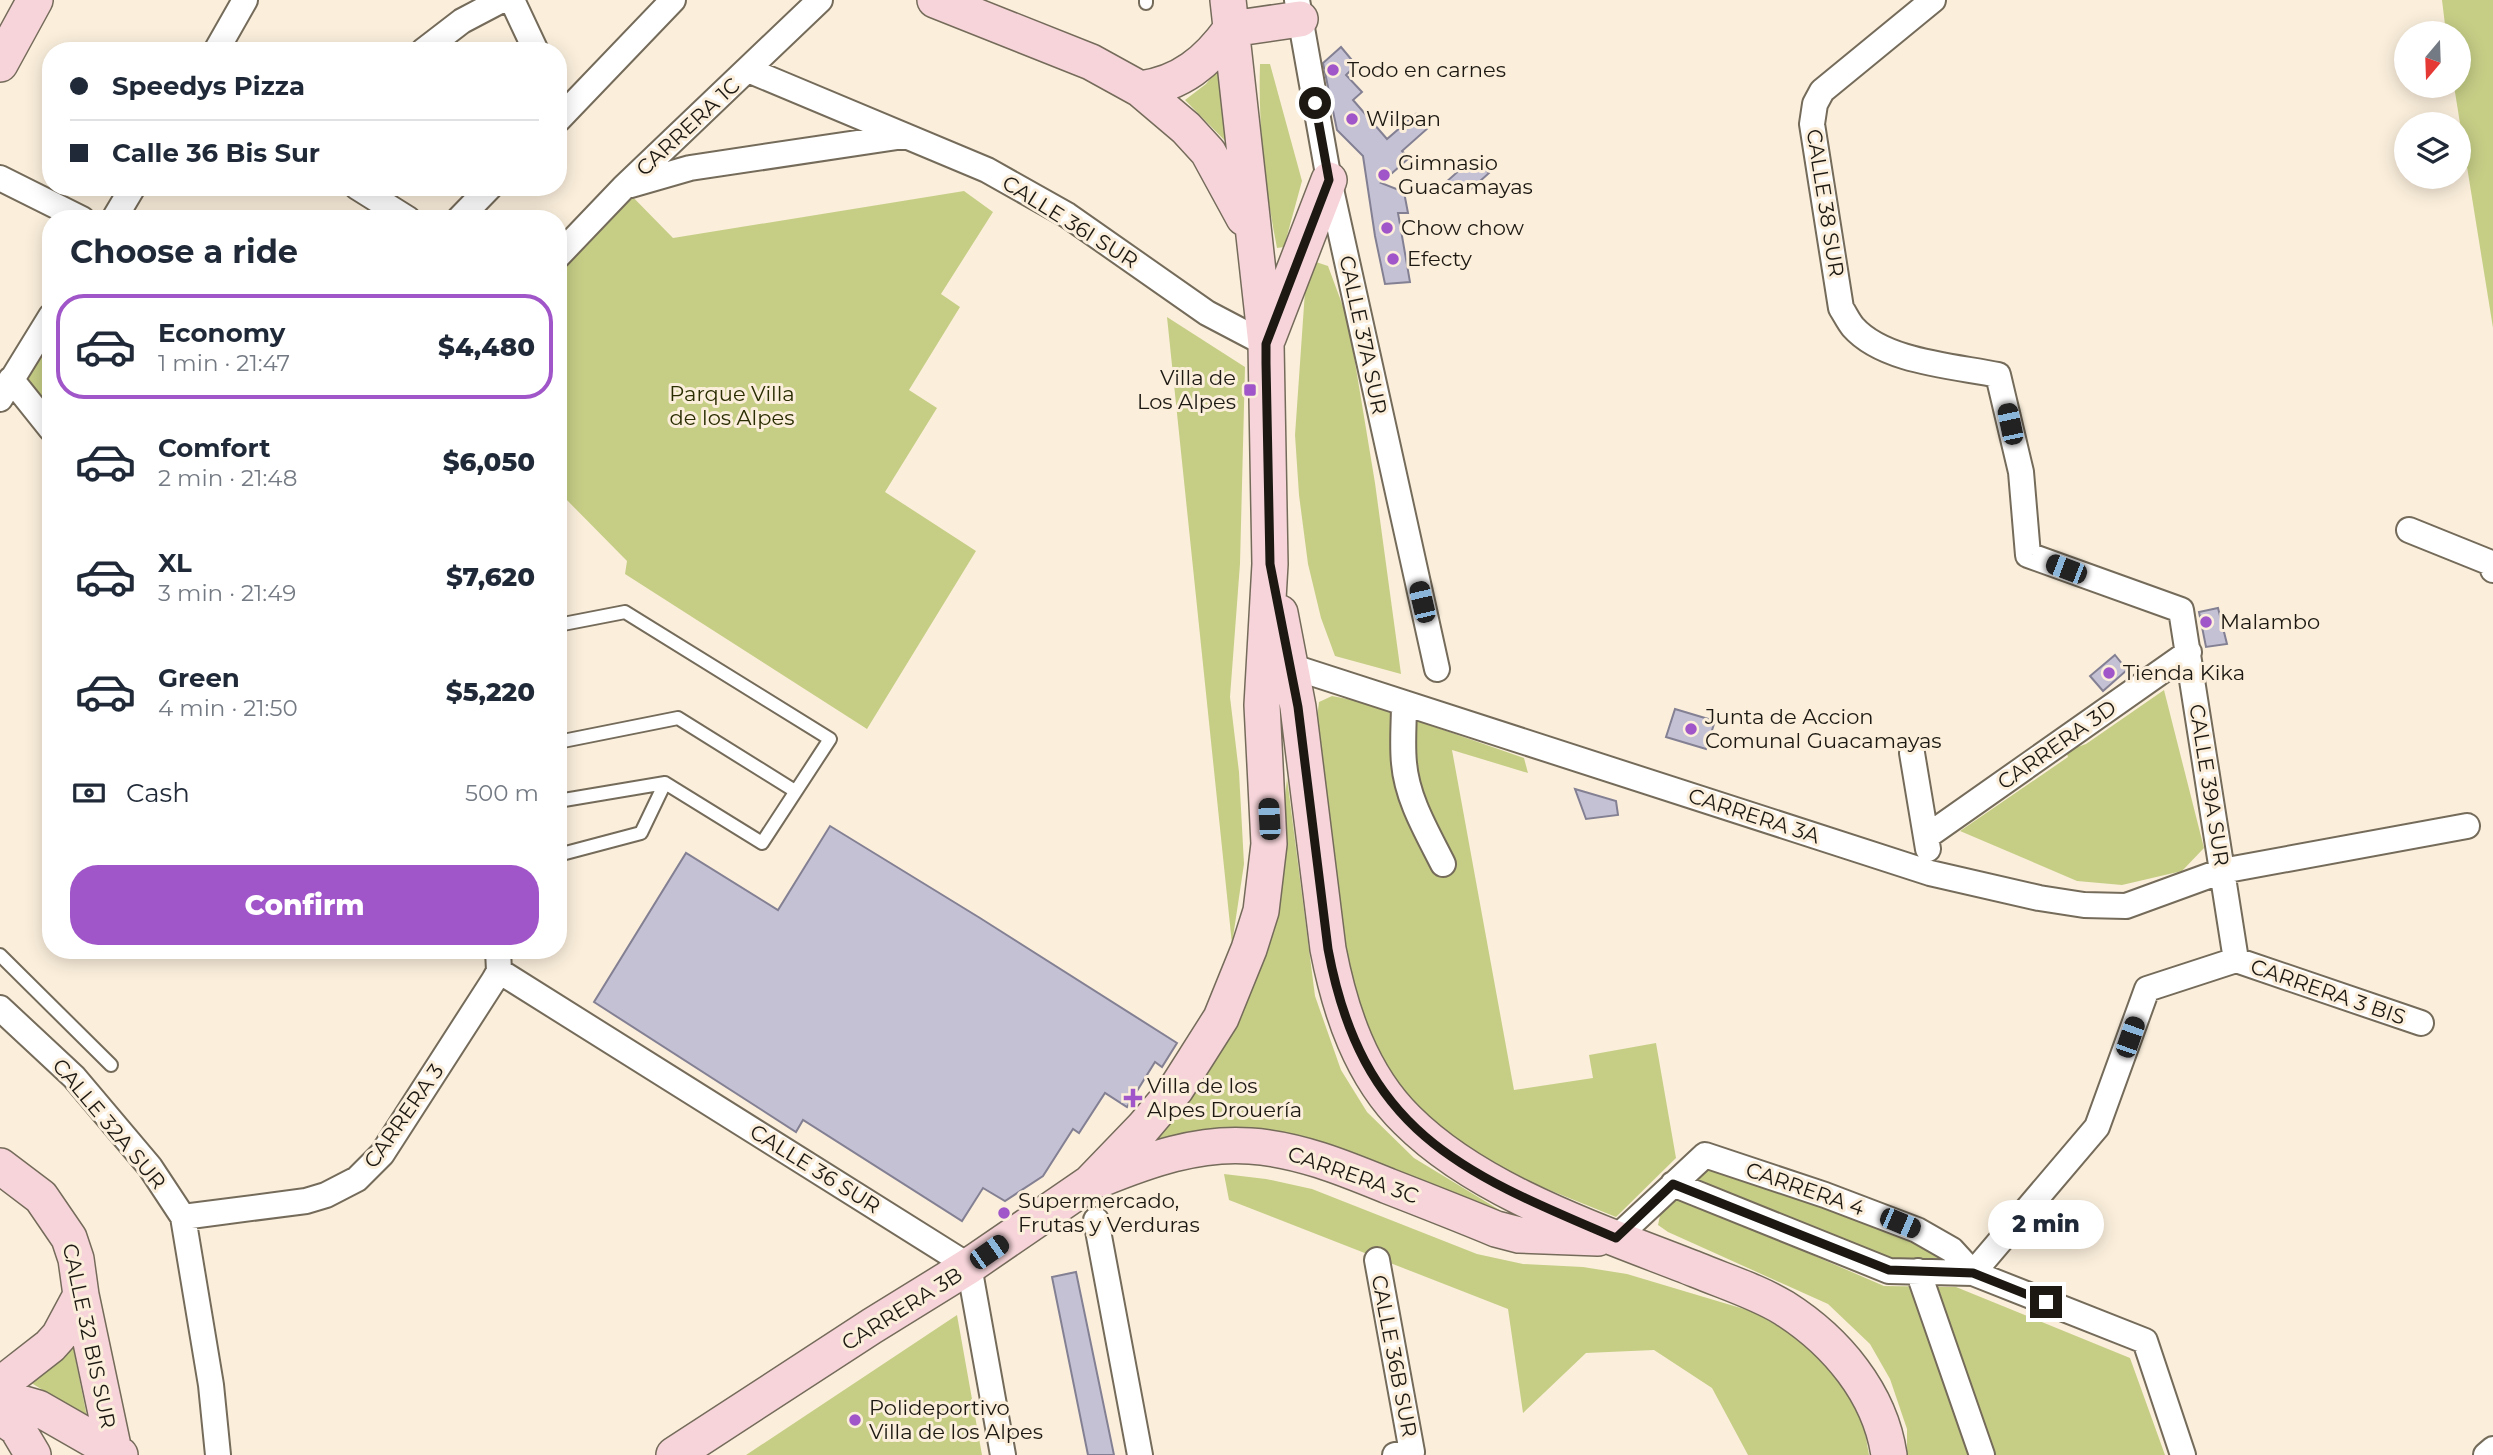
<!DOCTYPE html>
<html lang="en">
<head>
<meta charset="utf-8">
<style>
  body { margin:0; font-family:Montserrat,sans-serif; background:#f2f2f3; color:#1f2937; height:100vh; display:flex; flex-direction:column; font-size:26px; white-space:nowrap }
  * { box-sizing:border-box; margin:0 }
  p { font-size:23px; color:#747a83 }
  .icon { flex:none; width:38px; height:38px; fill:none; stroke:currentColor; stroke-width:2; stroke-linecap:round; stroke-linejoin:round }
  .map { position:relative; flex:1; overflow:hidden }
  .side { position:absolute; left:42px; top:210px; width:525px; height:749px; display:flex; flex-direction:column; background:#fff; border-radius:28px; box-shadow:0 4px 18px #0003 }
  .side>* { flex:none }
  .hud { position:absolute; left:42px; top:42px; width:525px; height:154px; border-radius:28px; box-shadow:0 4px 18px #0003; display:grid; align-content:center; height:154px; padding:0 28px; background:#fff }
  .needle { width:46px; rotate:199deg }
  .controls { position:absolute; left:2394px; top:21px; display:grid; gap:14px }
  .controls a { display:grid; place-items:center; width:77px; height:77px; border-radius:50%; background:#fff; box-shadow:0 4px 18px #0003; font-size:35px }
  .end { position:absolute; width:32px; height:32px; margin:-16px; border:9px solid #1d1912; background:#fff; box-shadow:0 0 0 4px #fff }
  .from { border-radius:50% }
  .bubble { position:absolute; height:49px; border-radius:24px; background:#fff; box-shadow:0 4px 18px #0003; font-size:23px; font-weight:800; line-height:49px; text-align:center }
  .car { position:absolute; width:21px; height:42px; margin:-21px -10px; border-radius:9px; box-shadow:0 0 5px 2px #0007; background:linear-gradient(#222 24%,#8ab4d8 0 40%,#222 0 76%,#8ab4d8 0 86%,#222 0) }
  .hud b { display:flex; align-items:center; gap:24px; height:66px; font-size:26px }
  .hud b+b { border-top:2px solid #e0e1e3 }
  .hud i { width:18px; height:18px; background:#1f2937 }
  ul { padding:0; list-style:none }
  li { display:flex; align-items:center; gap:21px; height:105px; margin:0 14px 10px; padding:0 14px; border:4px solid transparent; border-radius:28px }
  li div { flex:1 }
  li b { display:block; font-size:26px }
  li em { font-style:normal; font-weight:800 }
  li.selected { border-color:#a055c8 }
  li>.icon { width:63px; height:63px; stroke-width:1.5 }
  h2 { padding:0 28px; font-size:32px; line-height:84px }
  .pay { display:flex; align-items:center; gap:18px; height:77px; padding:0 28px; font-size:26px }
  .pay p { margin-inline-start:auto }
  .primary-button { display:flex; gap:14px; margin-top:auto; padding:14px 28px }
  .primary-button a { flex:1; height:80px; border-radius:28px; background:#a055c8; color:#fff; font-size:28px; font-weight:800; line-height:80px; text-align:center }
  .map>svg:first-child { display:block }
  .green { fill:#c6ce86 }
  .building { fill:#c5c1d5; stroke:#848093; stroke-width:2 }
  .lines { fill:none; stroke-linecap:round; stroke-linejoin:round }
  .lane-casing { stroke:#756b5a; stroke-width:16 }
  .street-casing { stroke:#756b5a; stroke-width:28 }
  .secondary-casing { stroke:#756b5a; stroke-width:38 }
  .lane { stroke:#fff; stroke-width:12 }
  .street { stroke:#fff; stroke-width:24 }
  .secondary { stroke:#f6d4d9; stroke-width:35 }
  .route { stroke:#1d1912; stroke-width:9 }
  .poi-dot { fill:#a055c8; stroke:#fbefdc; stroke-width:2.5 }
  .labels { text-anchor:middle; stroke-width:6; stroke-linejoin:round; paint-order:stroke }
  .poi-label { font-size:21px; fill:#1d1912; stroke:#fbefdc; text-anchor:start }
  .street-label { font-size:21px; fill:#1d1912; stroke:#fbefdc }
  .park-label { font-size:21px; fill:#2a2d01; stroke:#fbefdc }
</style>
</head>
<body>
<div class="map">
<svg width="2493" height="1455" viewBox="0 0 2493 1455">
  <rect width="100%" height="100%" fill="#fbefdc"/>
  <path class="green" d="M 2442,0 L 2493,0 L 2493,328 L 2454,86 L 2459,86 L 2459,33 L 2446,33 Z
    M 1260,64 L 1270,64 L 1302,181 L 1284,247 L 1277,248 C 1265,188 1258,125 1260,64 Z
    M 1218,69 L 1236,152 L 1185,100 L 1206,84 Z
    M 623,187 L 673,238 L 964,191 L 993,212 L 941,294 L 960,307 L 909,390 L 937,408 L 885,492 L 976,551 L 867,729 L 625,574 L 627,561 L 558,491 L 558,255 Z
    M 1316,262 L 1328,266 L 1348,320 L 1375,483 L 1401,674 L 1335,656 L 1321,618 L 1308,564 L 1299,495 L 1295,435 L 1305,291 Z
    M 1167,317 L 1245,367 L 1240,564 L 1230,697 L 1239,772 L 1244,864 L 1232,944 Z
    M 51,335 L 51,419 L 23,381 Z
    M 2164,690 L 2204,848 L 2182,871 L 2122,885 L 2077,881 L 1960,831 L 2068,757 L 2066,751 L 2086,744 Z
    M 1332,696 L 1363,702 L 1524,758 L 1528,773 L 1452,750 L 1514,1090 L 1593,1078 L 1589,1055 L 1656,1043 L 1676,1158 L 1616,1217 L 1510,1174 L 1455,1145 L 1415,1110 L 1385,1068 L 1363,1022 L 1342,950 L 1315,732 L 1319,702 Z
    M 1287,778 L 1315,996 L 1341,1070 L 1367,1112 L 1414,1158 L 1511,1217 L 1334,1147 L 1265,1129 L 1219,1129 L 1153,1144 L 1214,1062 L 1238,1020 L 1272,922 Z
    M 1712,1166 L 1889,1224 L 1948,1262 L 1889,1259 L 1688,1180 Z
    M 1224,1174 L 1266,1179 L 1312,1189 L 1477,1254 L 1523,1264 L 1583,1267 L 1627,1274 L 1754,1312 L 1823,1353 L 1860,1404 L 1869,1455 L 1748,1455 L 1712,1388 L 1654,1350 L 1586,1353 L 1523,1413 L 1508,1309 L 1229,1200 Z
    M 1681,1198 L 1884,1286 L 1956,1287 L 2130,1358 L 2165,1455 L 1907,1455 L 1907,1429 L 1890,1379 L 1870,1344 L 1828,1304 L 1668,1232 L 1658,1225 L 1662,1206 Z
    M 957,1315 L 982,1455 L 746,1455 Z
    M 73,1347 L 87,1417 L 28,1381 Z"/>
  <path class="building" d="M 1341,47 L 1356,65 L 1346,75 L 1362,92 L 1353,100 L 1387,139 L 1416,114 L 1428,128 L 1402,151 L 1409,158 L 1381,183 L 1404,192 L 1408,213 L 1398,213 L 1410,282 L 1385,284 L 1375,236 L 1363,156 L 1337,130 L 1323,63 Z
    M 1473,158 L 1489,173 L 1469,191 L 1445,183 Z
    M 2218,608 L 2227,644 L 2206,647 L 2199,612 Z
    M 2115,655 L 2127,670 L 2103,691 L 2090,676 Z
    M 1675,709 L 1715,721 L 1706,749 L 1666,737 Z
    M 1575,789 L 1616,801 L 1618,815 L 1586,819 Z
    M 830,826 L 980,918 L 1177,1043 L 1162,1067 L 1155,1062 L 1127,1107 L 1105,1093 L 1079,1133 L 1073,1129 L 1043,1176 L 1005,1201 L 983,1188 L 962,1221 L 803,1120 L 796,1132 L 594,1002 L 686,853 L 778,910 Z
    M 1076,1272 L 1114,1455 L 1088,1455 L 1052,1277 Z"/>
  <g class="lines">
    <defs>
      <path id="lane" d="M 1146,0 L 1146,3
        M 558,625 L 625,612 L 830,739 L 762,843 L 665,783 L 558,801
        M 558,742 L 678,718 L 795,791
        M 558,855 L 641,833 L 665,783
        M 0,955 L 111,1065"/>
      <path id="street" d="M 512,0 L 536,51
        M 1297,0 L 1329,180 L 1437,669
        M 1933,0 L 1822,91 L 1815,104 L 1812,124 L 1841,308 C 1845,314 1848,321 1853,327 C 1884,362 1954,366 1998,375 L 2021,472 L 2028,555 L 2181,610 L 2236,960
        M 216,51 L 245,0
        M 423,51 L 462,21 L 502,0
        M 748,70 L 987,170 L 1067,215 L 1207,313 L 1266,344
        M 558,120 L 673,0
        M 0,178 L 82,219
        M 631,185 L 690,168 L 904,136
        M 357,187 L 408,219
        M 114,219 L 133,187
        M 459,219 L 490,187
        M 558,256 L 623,188 L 820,0
        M 11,379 L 51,429
        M 0,399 L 51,316
        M 2409,530 L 2491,563 L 2493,570
        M 1290,666 L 1930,873 L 2039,898 L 2084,905 L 2126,906 L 2222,871 L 2467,826
        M 1404,703 C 1404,723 1402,743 1404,763 C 1407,799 1427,832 1443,864
        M 1912,753 L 1928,849
        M 1926,837 L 2189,652
        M 2236,960 L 2421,1023
        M 499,971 L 969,1266 L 1003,1455
        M 0,1008 L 74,1077 L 150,1167 L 183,1217 L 211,1385 L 218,1455
        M 1673,1184 L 1889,1271 L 1973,1273 L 2145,1341 L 2183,1455
        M 183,1217 L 306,1201 L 326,1195 L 357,1179 L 382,1154 L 494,980 L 499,971 L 498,950
        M 1096,1220 L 1140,1455
        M 1616,1238 L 1705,1155 L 1825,1195 L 1917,1230 L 1952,1250 L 1973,1273 L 2097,1127 L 2147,989 L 2236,960
        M 1377,1260 L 1412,1452 L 1395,1455
        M 1918,1271 L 1982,1455
        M 2486,1455 L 2493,1449"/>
      <path id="secondary" d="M 935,0 L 1091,62 L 1140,89 L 1186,128 L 1208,152 L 1244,218
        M 0,64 L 35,0
        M 1140,89 C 1181,84 1208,61 1231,29 L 1300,19
        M 1268,338 L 1329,180
        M 1280,613 L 1298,707 L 1328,949 C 1340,1011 1361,1075 1407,1120 C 1480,1193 1601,1232 1697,1270 C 1726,1282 1758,1292 1784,1308 C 1836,1341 1880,1393 1889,1455
        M 0,1166 L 41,1197 L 69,1238 L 76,1259 L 81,1295 L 114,1451
        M 1101,1179 C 1148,1160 1198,1142 1250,1146 C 1298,1149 1344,1168 1388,1186 C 1424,1200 1460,1214 1496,1229 L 1519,1235 L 1598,1238
        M 0,1385 L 50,1346 L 59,1336 L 81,1295
        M 0,1397 L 38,1408 L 120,1455
        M 0,1416 L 17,1428 L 33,1455
        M 674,1455 L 872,1326 L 969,1266 L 1090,1183 L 1143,1128 L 1176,1089 L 1221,1018 L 1249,949 L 1261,911 L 1269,844 L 1262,705 L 1270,564 L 1266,344 L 1228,0"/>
    </defs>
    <use href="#lane" class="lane-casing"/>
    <use href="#street" class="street-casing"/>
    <use href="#secondary" class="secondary-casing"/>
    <use href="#lane" class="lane"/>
    <use href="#street" class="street"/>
    <use href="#secondary" class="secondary"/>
  </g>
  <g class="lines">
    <path class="route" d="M 1315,103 L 1329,180 L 1266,344 L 1266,363 L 1270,564 L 1298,707 L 1328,949 C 1362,1132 1460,1172 1616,1238 L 1673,1184 L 1889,1270 L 1973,1273 L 2046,1302"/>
  </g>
  <g class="poi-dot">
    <circle cx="1333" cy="70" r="7"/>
    <circle cx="1352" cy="119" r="7"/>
    <circle cx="1384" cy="175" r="7"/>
    <circle cx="1387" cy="228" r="7"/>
    <circle cx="1393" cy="259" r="7"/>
    <rect x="1243" y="383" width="14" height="14" rx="3.5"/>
    <circle cx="2206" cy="622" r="7"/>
    <circle cx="2109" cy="673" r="7"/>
    <circle cx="1691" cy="729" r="7"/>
    <path d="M1129.5 1087.5h7v7h7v7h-7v7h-7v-7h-7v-7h7z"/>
    <circle cx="1004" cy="1213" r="7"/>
    <circle cx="855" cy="1420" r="7"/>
  </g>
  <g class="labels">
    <g class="poi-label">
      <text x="1347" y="77">Todo en carnes</text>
      <text x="1366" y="126">Wilpan</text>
      <text x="1398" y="170">Gimnasio<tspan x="1398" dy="24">Guacamayas</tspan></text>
      <text x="1401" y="235">Chow chow</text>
      <text x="1407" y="266">Efecty</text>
      <text x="1236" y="385" text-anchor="end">Villa de<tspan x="1236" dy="24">Los Alpes</tspan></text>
      <text x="2220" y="629">Malambo</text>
      <text x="2123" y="680">Tienda Kika</text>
      <text x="1705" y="724">Junta de Accion<tspan x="1705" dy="24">Comunal Guacamayas</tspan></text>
      <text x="1147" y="1093">Villa de los<tspan x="1147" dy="24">Alpes Drouería</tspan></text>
      <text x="1018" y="1208">Supermercado,<tspan x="1018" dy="24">Frutas y Verduras</tspan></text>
      <text x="869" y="1415">Polideportivo<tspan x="869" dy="24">Villa de los Alpes</tspan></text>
    </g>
    <g class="street-label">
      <text transform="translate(688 127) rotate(-43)" y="7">CARRERA 1C</text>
      <text transform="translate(1825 203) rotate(81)" y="7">CALLE 38 SUR</text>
      <text transform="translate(1070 222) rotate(32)" y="7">CALLE 36I SUR</text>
      <text transform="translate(1363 335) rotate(78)" y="7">CALLE 37A SUR</text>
      <text transform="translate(2057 745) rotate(-35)" y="7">CARRERA 3D</text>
      <text transform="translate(2209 785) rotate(81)" y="7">CALLE 39A SUR</text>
      <text transform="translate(1754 816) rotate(18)" y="7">CARRERA 3A</text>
      <text transform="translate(2328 992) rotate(19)" y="7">CARRERA 3 BIS</text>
      <text transform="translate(404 1116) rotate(-55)" y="7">CARRERA 3</text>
      <text transform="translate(109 1124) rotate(50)" y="7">CALLE 32A SUR</text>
      <text transform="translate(815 1169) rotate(32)" y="7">CALLE 36 SUR</text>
      <text transform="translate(1353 1175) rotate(19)" y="7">CARRERA 3C</text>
      <text transform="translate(1805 1189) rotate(19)" y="7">CARRERA 4</text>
      <text transform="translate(902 1309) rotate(-32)" y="7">CARRERA 3B</text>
      <text transform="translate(89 1336) rotate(78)" y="7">CALLE 32 BIS SUR</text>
      <text transform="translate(1394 1356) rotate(79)" y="7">CALLE 36B SUR</text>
    </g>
    <g class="park-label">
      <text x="732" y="401">Parque Villa<tspan x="732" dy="24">de los Alpes</tspan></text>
    </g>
  </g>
</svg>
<div class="controls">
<a><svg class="needle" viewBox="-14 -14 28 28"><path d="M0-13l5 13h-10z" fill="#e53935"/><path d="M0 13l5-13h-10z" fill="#747a83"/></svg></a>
<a><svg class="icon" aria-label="layers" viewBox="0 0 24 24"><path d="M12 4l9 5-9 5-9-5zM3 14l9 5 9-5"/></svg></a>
</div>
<i class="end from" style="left:1315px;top:103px"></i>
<i class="end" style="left:2046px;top:1302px"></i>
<div class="bubble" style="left:1988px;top:1200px;width:116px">2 min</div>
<i class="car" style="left:2010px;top:424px;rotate:348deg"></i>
<i class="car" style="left:2066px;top:569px;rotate:291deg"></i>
<i class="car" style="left:1422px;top:602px;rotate:347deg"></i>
<i class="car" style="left:1269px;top:819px;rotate:357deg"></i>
<i class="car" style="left:2130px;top:1037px;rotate:19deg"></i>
<i class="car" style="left:1900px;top:1223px;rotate:113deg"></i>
<i class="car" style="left:989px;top:1252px;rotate:55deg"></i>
<div class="hud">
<b><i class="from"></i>Speedys Pizza</b>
<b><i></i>Calle 36 Bis Sur</b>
</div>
<section class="side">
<h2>Choose a ride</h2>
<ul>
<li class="selected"><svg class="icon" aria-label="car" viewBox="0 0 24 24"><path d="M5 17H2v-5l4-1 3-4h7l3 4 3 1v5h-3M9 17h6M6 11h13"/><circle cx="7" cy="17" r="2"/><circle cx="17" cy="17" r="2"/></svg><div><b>Economy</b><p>1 min · 21:47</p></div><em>$4,480</em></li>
<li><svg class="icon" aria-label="car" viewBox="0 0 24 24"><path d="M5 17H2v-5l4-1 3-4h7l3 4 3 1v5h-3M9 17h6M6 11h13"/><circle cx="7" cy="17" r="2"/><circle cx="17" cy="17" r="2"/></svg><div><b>Comfort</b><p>2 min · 21:48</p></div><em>$6,050</em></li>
<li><svg class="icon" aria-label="car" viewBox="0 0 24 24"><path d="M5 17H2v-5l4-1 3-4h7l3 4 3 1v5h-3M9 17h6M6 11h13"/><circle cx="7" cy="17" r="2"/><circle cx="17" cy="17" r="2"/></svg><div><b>XL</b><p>3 min · 21:49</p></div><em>$7,620</em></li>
<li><svg class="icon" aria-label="car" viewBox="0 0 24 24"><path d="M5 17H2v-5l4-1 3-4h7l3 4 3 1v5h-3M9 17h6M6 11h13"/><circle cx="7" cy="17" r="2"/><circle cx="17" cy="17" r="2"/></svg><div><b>Green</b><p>4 min · 21:50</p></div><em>$5,220</em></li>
</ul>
<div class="pay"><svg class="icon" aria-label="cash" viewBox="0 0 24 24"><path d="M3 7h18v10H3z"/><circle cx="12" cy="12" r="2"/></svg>Cash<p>500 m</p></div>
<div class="primary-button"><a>Confirm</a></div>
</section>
</div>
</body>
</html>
